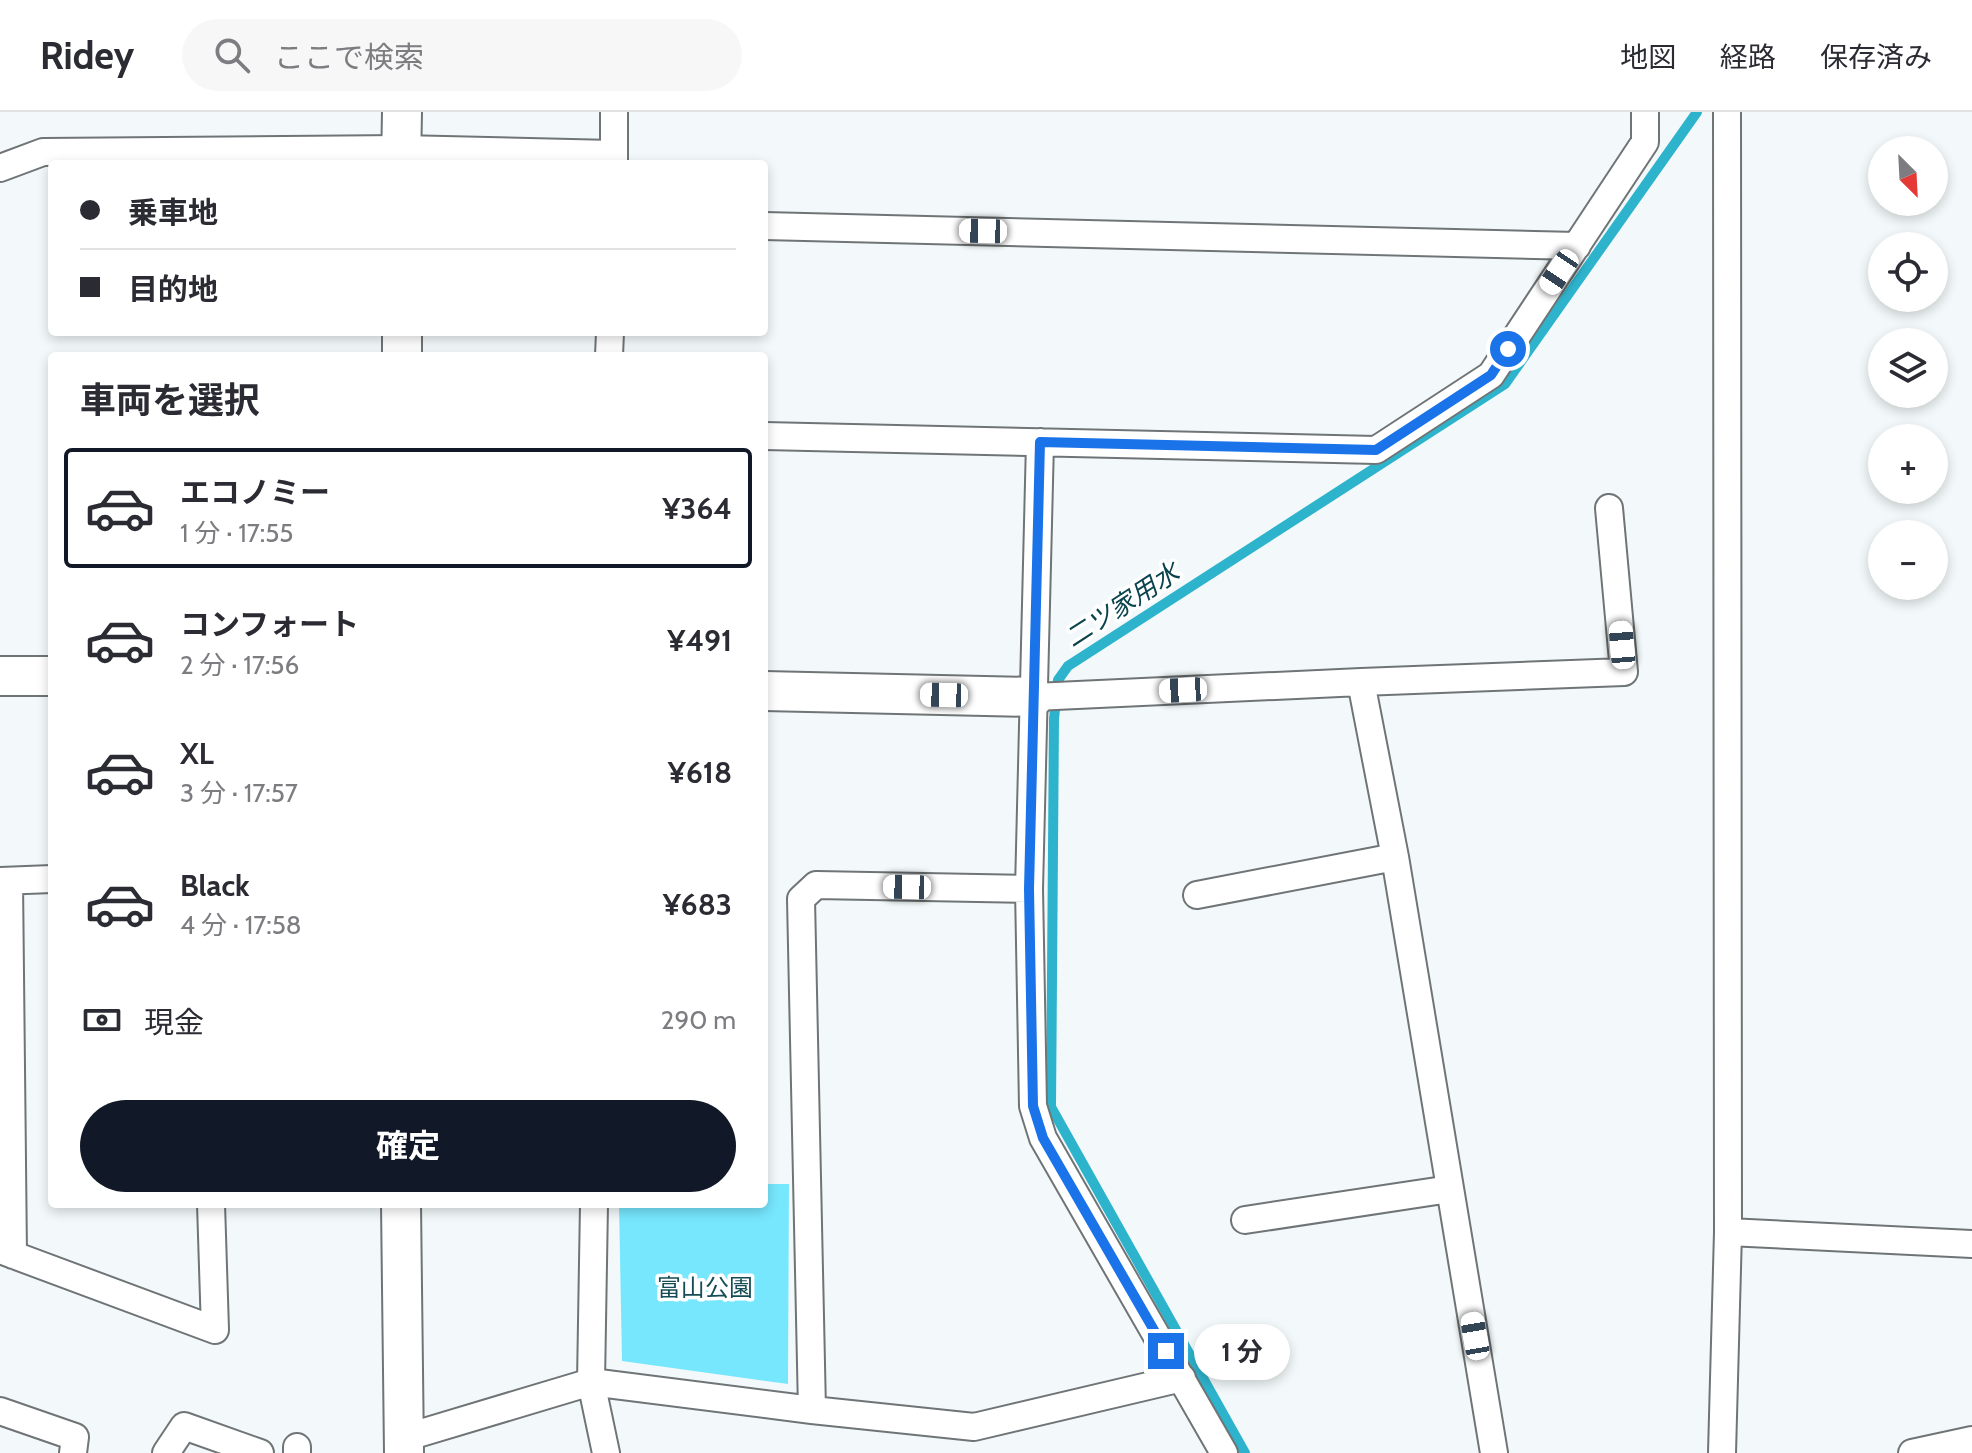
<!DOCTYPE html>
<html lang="ja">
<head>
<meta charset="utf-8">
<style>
  body { margin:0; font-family:Cabin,"Noto Sans JP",sans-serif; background:#f7f7f7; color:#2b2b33; height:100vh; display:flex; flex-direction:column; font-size:30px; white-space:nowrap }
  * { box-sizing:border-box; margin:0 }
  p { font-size:26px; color:#7c7c81 }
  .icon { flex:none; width:44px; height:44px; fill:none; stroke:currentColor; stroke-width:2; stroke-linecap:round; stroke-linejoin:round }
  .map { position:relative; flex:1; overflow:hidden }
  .sheet { position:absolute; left:48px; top:240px; width:720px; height:856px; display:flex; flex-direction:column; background:#fff; border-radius:8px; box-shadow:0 4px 12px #0003 }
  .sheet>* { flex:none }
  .banner { position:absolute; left:48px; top:48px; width:720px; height:176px; border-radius:8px; box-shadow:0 4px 12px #0003; display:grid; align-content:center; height:176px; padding:0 32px; background:#fff }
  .needle { width:52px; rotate:156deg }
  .tools { position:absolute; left:1868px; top:24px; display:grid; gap:16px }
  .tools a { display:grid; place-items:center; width:80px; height:80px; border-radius:50%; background:#fff; box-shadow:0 4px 12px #0003; font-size:40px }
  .end { position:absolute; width:36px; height:36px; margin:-18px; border:10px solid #1a73e8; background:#fff; box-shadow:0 0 0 4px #fff }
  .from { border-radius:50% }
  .bubble { position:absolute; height:56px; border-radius:28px; background:#fff; box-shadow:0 4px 12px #0003; font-size:26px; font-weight:700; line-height:56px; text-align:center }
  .car { position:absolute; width:24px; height:48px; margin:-24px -12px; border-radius:10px; box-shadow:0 0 6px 2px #0007; background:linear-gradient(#fff 24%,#345 0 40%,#fff 0 76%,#345 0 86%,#fff 0) }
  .banner b { display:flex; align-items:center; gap:28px; height:76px; font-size:30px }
  .banner b+b { border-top:2px solid #e1e1e2 }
  .banner i { width:20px; height:20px; background:#2b2b33 }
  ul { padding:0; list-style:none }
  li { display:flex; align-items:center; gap:24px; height:120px; margin:0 16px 12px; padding:0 16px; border:4px solid transparent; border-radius:8px }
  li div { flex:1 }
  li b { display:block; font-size:30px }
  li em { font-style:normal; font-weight:700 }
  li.current { border-color:#111827 }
  li>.icon { width:72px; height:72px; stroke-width:1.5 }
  h2 { padding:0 32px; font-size:36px; line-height:96px }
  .pay { display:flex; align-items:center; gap:20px; height:88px; padding:0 32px; font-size:30px }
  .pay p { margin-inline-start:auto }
  .action { display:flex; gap:16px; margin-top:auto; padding:16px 32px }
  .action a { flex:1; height:92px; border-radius:48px; background:#111827; color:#fff; font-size:32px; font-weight:700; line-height:92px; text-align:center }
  header { display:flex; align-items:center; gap:48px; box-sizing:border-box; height:112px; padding:0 40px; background:#fff; border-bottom:2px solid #e1e1e2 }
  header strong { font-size:38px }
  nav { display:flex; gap:44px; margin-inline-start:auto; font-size:28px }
  .search { width:560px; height:72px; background:#f7f7f7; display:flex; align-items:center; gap:20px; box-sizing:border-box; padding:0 28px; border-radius:44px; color:#7c7c81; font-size:30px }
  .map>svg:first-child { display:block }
  .green { fill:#77e7fe }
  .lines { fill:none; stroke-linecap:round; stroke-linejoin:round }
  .stream { stroke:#2eb3cc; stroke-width:10 }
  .street-casing { stroke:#6f7476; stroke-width:30 }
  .secondary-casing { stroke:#6f7476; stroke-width:42 }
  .street { stroke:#fff; stroke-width:26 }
  .secondary { stroke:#fff; stroke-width:38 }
  .route { stroke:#1a73e8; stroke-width:10 }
  .labels { text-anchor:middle; stroke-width:7; stroke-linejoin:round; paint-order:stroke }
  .park-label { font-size:24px; fill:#164c56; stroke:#fff }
  .water-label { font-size:26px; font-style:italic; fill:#09434d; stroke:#fff }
</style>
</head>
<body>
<header>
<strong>Ridey</strong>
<div class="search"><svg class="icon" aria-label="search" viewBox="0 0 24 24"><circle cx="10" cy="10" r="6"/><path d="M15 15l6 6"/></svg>ここで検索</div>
<nav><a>地図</a><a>経路</a><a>保存済み</a></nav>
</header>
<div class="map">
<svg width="1972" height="1341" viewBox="0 0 1972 1341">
  <rect width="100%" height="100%" fill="#f3f9fa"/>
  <path class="green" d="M 764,1072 L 789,1072 L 788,1272 L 622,1249 L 619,1092 L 764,1092 Z"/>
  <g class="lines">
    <path class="stream" d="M 1245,1341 L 1051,995 L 1054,607 L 1058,568 L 1068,554 L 1505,272 L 1697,0"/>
    <defs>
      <path id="street" d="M 614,52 L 614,0
        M 0,56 L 43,40 L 401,37 L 613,42
        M 764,114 L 1577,134
        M 609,244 L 610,220
        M 764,324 L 1376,338 L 1491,263 L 1645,30 L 1645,0
        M 1040,330 L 1029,777 L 1033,994 L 1043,1026 L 1224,1341
        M 1361,570 L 1395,745 L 1494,1341
        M 1034,585 L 1361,570 L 1624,560 L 1609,396
        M 0,769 L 52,767
        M 9,769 L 13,1143
        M 1197,783 L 1395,745
        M 594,1092 L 591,1270 L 606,1341
        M 1245,1108 L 1450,1077
        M 1728,1120 L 1972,1132
        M 0,1138 L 215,1218 L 211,1092
        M 812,1298 L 801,787 L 816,773 L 1029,777
        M 0,1299 L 75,1325 L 73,1341
        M 404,1326 L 591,1270 L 812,1298 L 974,1315 L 1182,1266
        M 166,1341 L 184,1314 L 260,1341
        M 297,1341 L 297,1335
        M 1722,1341 L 1728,1120 L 1727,0
        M 1912,1341 L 1972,1328"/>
      <path id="secondary" d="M 401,52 L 402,0
        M 402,220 L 402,244
        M 0,564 L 52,564
        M 764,579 L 1034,585
        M 401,1092 L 404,1341"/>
    </defs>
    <use href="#street" class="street-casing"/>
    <use href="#secondary" class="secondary-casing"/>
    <use href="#street" class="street"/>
    <use href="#secondary" class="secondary"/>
  </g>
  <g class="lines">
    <path class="route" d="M 1166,1239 L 1043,1026 L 1033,994 L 1029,777 L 1040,330 L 1376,338 L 1491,263 L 1508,237"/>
  </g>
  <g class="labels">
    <g class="park-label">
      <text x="705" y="1184">富山公園</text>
    </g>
    <g class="water-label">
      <text transform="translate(1122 493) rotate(-33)" y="9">二ツ家用水</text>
    </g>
  </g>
</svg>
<div class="tools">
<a><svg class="needle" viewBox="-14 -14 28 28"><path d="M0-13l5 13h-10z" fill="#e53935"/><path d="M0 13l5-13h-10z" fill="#7c7c81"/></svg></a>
<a><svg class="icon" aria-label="locate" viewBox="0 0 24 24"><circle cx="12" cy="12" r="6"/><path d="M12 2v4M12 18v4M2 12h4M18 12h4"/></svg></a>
<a><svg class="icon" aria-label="layers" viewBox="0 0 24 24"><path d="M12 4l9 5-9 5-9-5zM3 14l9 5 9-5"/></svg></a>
<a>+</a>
<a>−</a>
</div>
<i class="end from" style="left:1508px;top:237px"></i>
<i class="end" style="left:1166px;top:1239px"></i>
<div class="bubble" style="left:1194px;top:1212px;width:96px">1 分</div>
<i class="car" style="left:983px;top:119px;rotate:271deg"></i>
<i class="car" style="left:1559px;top:160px;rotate:214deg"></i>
<i class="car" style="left:1622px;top:533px;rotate:355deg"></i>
<i class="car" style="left:1183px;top:578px;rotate:267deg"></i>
<i class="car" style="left:944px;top:583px;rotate:271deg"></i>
<i class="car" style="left:907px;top:775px;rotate:271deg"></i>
<i class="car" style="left:1475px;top:1224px;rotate:350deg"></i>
<div class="banner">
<b><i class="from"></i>乗車地</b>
<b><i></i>目的地</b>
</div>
<section class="sheet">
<h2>車両を選択</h2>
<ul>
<li class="current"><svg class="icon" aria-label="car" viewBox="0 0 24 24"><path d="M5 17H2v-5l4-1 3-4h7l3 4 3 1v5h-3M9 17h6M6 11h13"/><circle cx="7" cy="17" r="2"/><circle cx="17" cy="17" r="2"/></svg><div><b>エコノミー</b><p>1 分 · 17:55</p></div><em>¥364</em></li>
<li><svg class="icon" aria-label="car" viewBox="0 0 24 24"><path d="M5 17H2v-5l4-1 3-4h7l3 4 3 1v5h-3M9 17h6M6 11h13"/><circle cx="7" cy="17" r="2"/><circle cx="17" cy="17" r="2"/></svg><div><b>コンフォート</b><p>2 分 · 17:56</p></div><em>¥491</em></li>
<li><svg class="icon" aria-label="car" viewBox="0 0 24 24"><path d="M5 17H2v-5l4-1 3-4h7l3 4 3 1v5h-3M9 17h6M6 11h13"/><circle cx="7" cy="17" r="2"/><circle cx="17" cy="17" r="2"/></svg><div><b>XL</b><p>3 分 · 17:57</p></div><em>¥618</em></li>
<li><svg class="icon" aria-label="car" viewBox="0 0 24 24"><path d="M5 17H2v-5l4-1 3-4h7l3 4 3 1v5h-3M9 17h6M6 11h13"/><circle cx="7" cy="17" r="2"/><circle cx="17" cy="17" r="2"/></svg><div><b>Black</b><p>4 分 · 17:58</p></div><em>¥683</em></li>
</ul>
<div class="pay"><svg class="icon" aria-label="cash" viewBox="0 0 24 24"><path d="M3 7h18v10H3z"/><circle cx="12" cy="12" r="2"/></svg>現金<p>290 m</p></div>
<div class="action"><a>確定</a></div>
</section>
</div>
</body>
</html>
